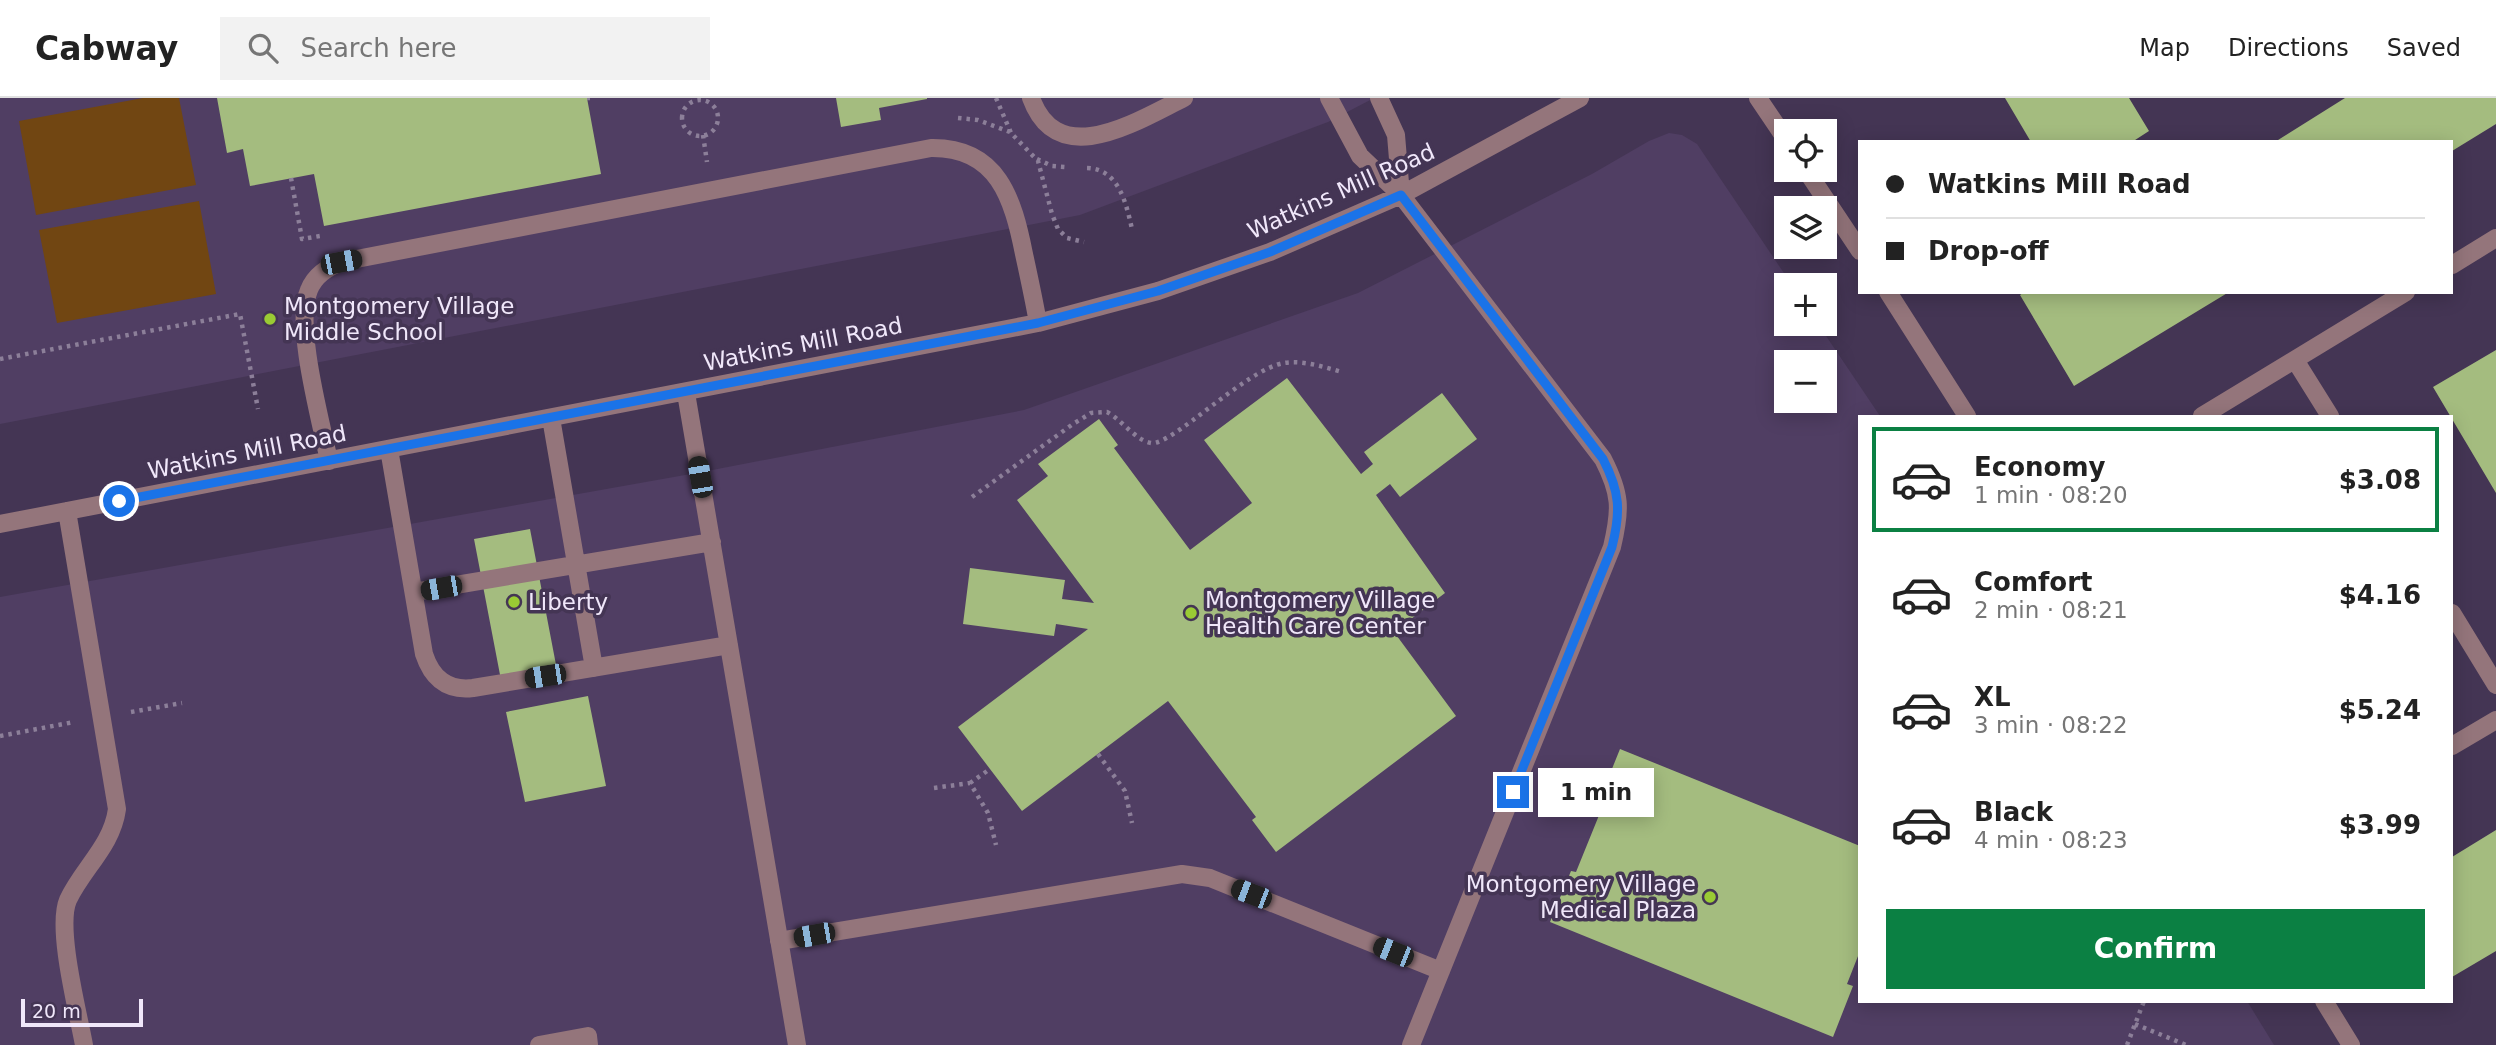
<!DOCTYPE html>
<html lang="en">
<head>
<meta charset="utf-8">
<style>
  body { margin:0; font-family:"DejaVu Sans",sans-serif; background:#f2f2f2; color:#222; height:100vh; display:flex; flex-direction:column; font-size:26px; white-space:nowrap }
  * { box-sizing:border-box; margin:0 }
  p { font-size:23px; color:#767676 }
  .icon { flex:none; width:38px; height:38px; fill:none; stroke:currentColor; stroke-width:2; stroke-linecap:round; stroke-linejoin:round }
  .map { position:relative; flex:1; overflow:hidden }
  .sheet { position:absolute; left:1858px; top:317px; width:595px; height:588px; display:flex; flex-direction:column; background:#fff; border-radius:0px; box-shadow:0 4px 18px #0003 }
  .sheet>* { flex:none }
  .hud { position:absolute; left:1858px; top:42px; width:595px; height:154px; border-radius:0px; box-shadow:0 4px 18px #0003; display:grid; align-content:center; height:154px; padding:0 28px; background:#fff }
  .controls { position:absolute; left:1774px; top:21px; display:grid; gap:14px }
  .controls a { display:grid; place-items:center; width:63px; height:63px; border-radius:0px; background:#fff; box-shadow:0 4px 18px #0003; font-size:35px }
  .scale { position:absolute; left:21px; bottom:18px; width:122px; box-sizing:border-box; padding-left:7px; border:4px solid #f0e7fa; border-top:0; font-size:19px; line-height:24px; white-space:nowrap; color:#f0e7fa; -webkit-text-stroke:5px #443554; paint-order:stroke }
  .end { position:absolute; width:32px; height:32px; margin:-16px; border:9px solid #1a73e8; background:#fff; box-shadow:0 0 0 4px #fff }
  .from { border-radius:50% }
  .bubble { position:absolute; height:49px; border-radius:0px; background:#fff; box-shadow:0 4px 18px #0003; font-size:23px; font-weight:600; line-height:49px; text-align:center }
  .car { position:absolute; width:21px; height:42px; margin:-21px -10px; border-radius:9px; box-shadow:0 0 5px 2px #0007; background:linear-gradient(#222 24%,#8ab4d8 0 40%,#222 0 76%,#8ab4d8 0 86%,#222 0) }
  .hud b { display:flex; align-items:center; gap:24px; height:66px; font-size:26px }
  .hud b+b { border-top:2px solid #e0e0e0 }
  .hud i { width:18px; height:18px; background:#222 }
  ul { padding:12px 0 0; list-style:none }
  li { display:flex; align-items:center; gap:21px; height:105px; margin:0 14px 10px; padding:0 14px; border:4px solid transparent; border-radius:0px }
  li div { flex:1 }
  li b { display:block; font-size:26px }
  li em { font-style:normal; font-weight:600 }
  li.on { border-color:#0b8043 }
  li>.icon { width:63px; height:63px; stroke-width:1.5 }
  .action { display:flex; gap:14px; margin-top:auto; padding:14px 28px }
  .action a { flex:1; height:80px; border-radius:0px; background:#0b8043; color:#fff; font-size:28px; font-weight:600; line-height:80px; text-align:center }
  header { display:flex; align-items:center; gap:42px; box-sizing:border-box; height:98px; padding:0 35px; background:#fff; border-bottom:2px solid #e0e0e0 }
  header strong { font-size:33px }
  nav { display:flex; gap:38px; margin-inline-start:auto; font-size:24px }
  .search { width:490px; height:63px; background:#f2f2f2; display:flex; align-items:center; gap:18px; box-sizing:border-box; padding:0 24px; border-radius:0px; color:#767676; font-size:26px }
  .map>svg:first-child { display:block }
  .built { fill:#503e63; fill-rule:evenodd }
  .green { fill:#714612 }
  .building { fill:#a4bc7f }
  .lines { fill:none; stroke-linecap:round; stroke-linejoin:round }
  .path { stroke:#8c7f99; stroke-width:4.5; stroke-dasharray:3.5 5; stroke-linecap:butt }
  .minor { stroke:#94757b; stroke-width:18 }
  .route { stroke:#1a73e8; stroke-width:9 }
  .poi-dot { fill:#9acb34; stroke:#443554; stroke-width:2.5 }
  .labels { text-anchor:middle; stroke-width:7; stroke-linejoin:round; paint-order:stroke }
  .street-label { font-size:23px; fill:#f0e7fa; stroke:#443554 }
  .poi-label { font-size:23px; fill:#f0e7fa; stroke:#443554; text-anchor:start }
</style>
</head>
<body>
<header>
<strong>Cabway</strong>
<div class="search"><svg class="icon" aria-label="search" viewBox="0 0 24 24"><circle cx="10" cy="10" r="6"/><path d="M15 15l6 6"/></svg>Search here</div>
<nav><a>Map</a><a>Directions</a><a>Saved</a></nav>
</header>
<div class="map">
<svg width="2496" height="947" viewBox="0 0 2496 947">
  <rect width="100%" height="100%" fill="#443554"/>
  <path class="built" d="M 0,0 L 1374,0 L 1328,24 L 1080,117 L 0,326 Z
    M 1669,35 L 1682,37 L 1697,46 L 1792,187 L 1787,187 L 1787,226 L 1818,226 L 1880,318 L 1860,318 L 1860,903 L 2247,903 L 2274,947 L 0,947 L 0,499 L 702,374 L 1024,312 L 1358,195 L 1592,76 L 1649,43 ZM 1787,264 L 1825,264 L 1825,303 L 1787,303 Z"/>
  <path class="green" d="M 143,0 L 179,0 L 196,87 L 36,117 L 19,23 Z
    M 199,103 L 216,196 L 57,225 L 39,132 Z"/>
  <path class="building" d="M 217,0 L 587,0 L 601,76 L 324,128 L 314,76 L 250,88 L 243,51 L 227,55 Z
    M 836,0 L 927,0 L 927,1 L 879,10 L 881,22 L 841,29 Z
    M 2005,0 L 2129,0 L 2149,33 L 2132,44 L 2031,44 Z
    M 2345,0 L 2496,0 L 2496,26 L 2452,53 L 2452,44 L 2279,44 L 2278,42 Z
    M 2024,194 L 2229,194 L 2074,288 L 2020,197 Z
    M 2496,252 L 2496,395 L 2433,289 Z
    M 1287,280 L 1361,376 L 1373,366 L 1364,354 L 1442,295 L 1477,341 L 1400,399 L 1390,386 L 1376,397 L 1445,495 L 1394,534 L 1456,618 L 1276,754 L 1252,722 L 1256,719 L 1168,603 L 1022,713 L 958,629 L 1088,531 L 1056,526 L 1054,538 L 963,526 L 970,470 L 1065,482 L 1062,501 L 1094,505 L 1017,402 L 1048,378 L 1038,366 L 1099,321 L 1118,347 L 1114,350 L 1190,452 L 1252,405 L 1204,342 Z
    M 530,431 L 557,572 L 501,582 L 474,441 Z
    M 588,598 L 606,688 L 525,704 L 506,614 Z
    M 1620,651 L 1860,748 L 1860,853 L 1847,886 L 1853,888 L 1833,939 L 1550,824 L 1571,773 L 1576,774 L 1604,705 L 1599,703 Z
    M 2496,732 L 2496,853 L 2452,879 L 2452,759 Z"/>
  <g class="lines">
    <path class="path" d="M 587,0 L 590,0
      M 996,0 L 1011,35
      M682 20a18 18 0 1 1 36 0a18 18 0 1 1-36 0Z
      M 958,20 L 978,22 L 1010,34 L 1038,63 L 1052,116 L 1058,131 L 1067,140 L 1084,144
      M 703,37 L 707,64
      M 1037,61 L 1052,68 L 1065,69
      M 1087,70 C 1119,71 1126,105 1132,131
      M 291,80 L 302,141 L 320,138
      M 0,261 L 240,216 L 258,311
      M 972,399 L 1073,326 L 1091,315 L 1107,314 C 1122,322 1135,342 1151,345 C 1172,348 1246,271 1284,265 C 1303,262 1324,269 1342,274
      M 131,614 L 182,605
      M 0,638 L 74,624
      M 1098,656 L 1125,693 L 1132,725
      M 970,685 L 990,671
      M 934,690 L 970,685 L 988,715 L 996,747
      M 2135,926 L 2186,947
      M 2127,947 L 2144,903"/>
    <path class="minor" d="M 1031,0 C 1058,74 1137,23 1184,0
      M 1329,0 L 1360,58 L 1401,97 L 1603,361 C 1621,396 1621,411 1612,449 L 1411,947
      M 1379,0 L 1396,37 L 1401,97
      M 1758,0 L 1787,43
      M 1806,72 L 1860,153
      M 2452,167 L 2496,140
      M 1888,194 L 1967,318
      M 2295,262 L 2330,318
      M 686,295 L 797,947
      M 2202,318 L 2406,194
      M 551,320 L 594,570
      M 389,351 L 424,556 C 432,580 447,593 473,590 L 729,547
      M 329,363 C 321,323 294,226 309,192 C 315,177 327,170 341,164 L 931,50 C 998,49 1013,101 1024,156 C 1029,179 1034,202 1038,225
      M 67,413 L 117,711 C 112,748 83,770 68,802 C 56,830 78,914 84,947
      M 0,426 L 1038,225 L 1158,193 L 1270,154 L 1401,97 L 1580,0
      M 414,494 L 712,444
      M 2452,515 L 2496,587
      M 2452,648 L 2496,622
      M 779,843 L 1182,776 L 1210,780 L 1441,873
      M 2324,903 L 2351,947
      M 539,947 L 588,938 L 589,947"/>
  </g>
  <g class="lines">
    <path class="route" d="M 119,403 L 1038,225 L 1158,193 L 1270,154 L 1401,97 L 1603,361 C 1620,394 1621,413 1612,449 L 1513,694"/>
  </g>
  <g class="poi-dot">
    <circle cx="270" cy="221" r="7"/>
    <circle cx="514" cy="504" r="7"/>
    <circle cx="1191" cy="515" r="7"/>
    <circle cx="1710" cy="799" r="7"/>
  </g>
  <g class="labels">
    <g class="street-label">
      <text transform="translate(1341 93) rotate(-24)" y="8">Watkins Mill Road</text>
      <text transform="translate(803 246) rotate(-11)" y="8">Watkins Mill Road</text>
      <text transform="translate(247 354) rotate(-11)" y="8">Watkins Mill Road</text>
    </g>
    <g class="poi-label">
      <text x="284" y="216">Montgomery Village<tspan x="284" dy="26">Middle School</tspan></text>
      <text x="1205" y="510">Montgomery Village<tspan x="1205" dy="26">Health Care Center</tspan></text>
      <text x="528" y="512">Liberty</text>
      <text x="1696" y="794" text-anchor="end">Montgomery Village<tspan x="1696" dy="26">Medical Plaza</tspan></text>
    </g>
  </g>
</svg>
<div class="controls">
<a><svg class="icon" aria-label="locate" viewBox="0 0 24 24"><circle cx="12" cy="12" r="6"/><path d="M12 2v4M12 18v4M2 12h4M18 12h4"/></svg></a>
<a><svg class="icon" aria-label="layers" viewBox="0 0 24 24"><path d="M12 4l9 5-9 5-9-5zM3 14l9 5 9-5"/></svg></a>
<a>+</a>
<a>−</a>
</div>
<div class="scale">20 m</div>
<i class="end from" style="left:119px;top:403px"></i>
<i class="end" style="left:1513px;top:694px"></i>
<div class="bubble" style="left:1538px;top:670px;width:116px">1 min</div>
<i class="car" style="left:341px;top:164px;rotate:79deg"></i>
<i class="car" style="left:700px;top:379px;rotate:350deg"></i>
<i class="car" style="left:441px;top:490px;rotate:260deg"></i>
<i class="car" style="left:545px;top:578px;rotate:261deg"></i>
<i class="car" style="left:1251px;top:796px;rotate:291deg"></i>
<i class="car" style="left:814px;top:837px;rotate:260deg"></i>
<i class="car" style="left:1393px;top:854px;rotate:292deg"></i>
<div class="hud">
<b><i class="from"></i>Watkins Mill Road</b>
<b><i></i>Drop-off</b>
</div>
<section class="sheet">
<ul>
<li class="on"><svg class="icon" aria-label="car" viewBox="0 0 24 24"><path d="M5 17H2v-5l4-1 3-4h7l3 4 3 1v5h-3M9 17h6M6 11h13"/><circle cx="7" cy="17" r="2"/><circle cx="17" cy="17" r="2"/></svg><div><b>Economy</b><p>1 min · 08:20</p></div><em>$3.08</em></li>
<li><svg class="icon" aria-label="car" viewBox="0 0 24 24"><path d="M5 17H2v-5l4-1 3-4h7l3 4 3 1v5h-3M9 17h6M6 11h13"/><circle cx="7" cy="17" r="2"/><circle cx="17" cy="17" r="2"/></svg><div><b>Comfort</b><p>2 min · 08:21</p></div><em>$4.16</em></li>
<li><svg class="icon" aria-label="car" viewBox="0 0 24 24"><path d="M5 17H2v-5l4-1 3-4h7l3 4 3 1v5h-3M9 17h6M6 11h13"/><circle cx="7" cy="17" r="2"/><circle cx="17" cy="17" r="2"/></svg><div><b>XL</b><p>3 min · 08:22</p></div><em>$5.24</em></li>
<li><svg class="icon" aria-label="car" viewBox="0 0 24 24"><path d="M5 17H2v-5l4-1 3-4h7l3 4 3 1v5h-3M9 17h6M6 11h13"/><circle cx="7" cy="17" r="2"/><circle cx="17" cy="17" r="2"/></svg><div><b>Black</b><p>4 min · 08:23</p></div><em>$3.99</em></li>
</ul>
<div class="action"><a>Confirm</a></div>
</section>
</div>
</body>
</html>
